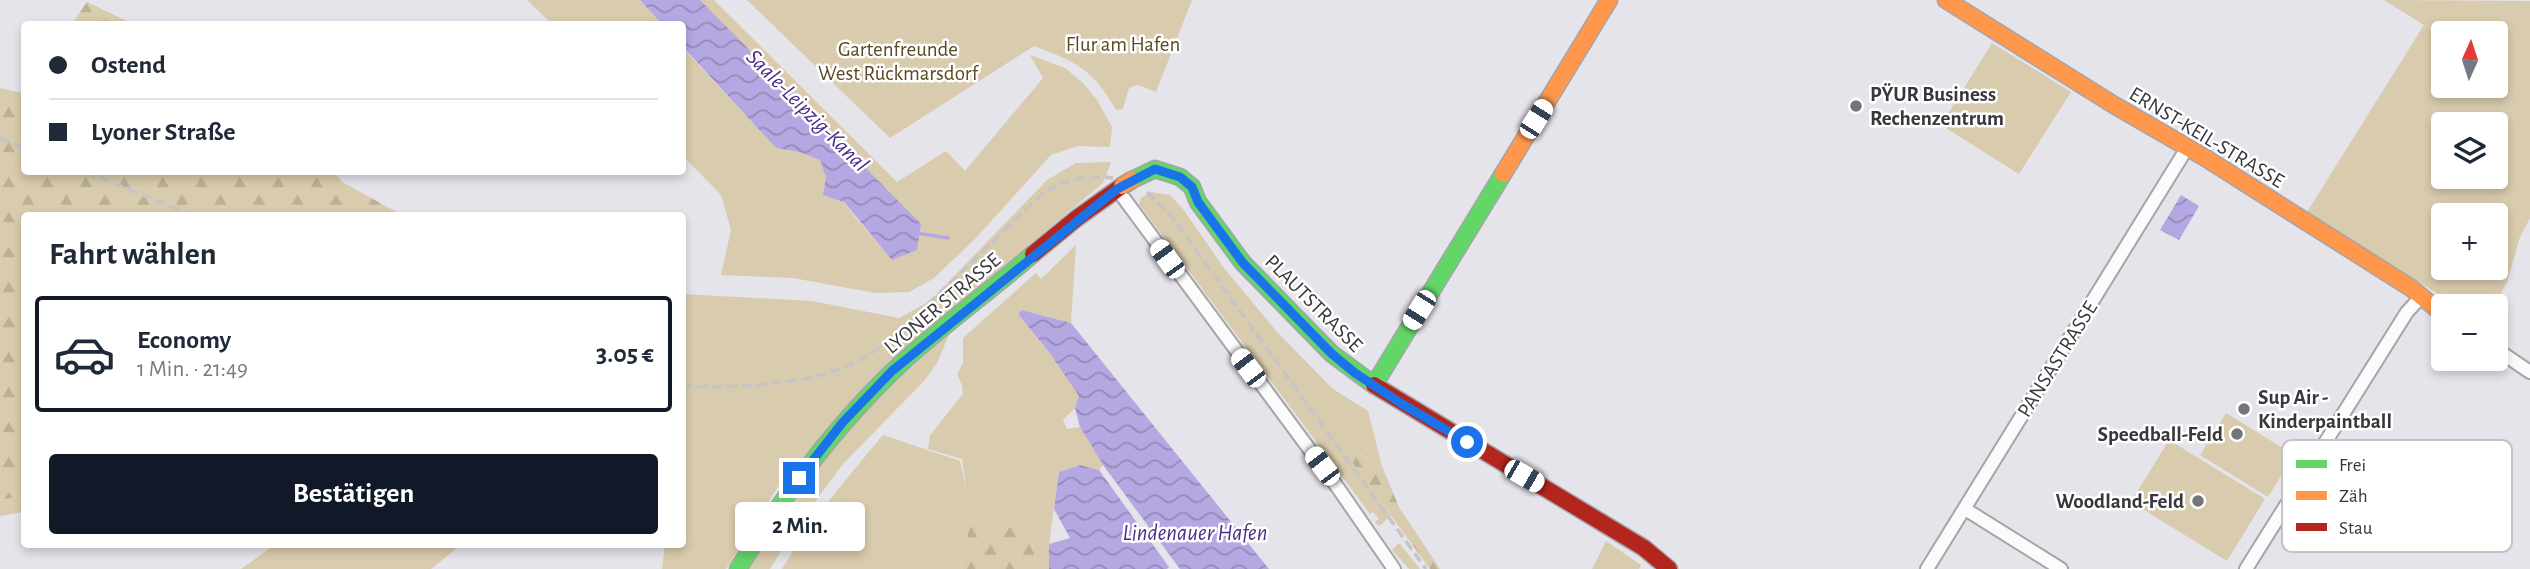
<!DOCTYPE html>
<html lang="de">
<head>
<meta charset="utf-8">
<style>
  body { margin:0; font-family:"Alegreya Sans",sans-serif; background:#f6f6f7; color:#1f2937; height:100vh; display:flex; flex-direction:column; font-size:26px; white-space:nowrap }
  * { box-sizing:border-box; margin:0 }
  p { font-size:23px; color:#747a83 }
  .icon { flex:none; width:38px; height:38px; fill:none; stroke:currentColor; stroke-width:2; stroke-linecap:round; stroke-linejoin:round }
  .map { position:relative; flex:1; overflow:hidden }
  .side { position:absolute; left:21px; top:212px; width:665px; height:336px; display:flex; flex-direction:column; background:#fff; border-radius:7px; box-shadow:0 4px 10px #0003 }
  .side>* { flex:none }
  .banner { position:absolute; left:21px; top:21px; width:665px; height:154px; border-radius:7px; box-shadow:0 4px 10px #0003; display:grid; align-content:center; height:154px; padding:0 28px; background:#fff }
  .needle { width:46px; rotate:3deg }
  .buttons { position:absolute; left:2431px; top:21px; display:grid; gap:14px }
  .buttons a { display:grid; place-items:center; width:77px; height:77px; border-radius:7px; background:#fff; box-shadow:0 4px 10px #0003; font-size:35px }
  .end { position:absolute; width:32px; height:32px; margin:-16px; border:9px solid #1a73e8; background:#fff; box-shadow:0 0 0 4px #fff }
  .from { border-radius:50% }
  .bubble { position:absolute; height:49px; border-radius:7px; background:#fff; box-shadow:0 4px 10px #0003; font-size:23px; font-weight:700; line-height:49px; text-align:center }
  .car { position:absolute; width:21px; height:42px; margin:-21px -10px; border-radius:9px; box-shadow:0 0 5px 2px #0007; background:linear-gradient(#fff 24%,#345 0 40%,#fff 0 76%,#345 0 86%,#fff 0) }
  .banner b { display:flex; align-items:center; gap:24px; height:66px; font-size:26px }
  .banner b+b { border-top:2px solid #e0e1e3 }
  .banner i { width:18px; height:18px; background:#1f2937 }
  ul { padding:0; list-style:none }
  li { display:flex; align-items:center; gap:21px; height:116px; margin:0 14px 10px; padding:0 14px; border:4px solid transparent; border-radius:7px }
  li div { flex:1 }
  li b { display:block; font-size:26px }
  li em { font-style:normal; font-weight:700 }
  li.on { border-color:#111827 }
  li>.icon { width:63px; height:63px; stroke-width:1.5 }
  h2 { padding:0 28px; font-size:32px; line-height:84px }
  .cta { display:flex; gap:14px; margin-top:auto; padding:14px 28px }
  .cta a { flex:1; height:80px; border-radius:7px; background:#111827; color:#fff; font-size:28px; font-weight:700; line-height:80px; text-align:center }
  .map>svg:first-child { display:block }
  .green { fill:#d9cbad; fill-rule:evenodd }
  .forest { fill:url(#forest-firs) }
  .water { fill:url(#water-waves) }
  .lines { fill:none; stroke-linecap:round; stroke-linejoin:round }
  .stream { stroke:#b5a7e2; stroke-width:3.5 }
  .street-casing { stroke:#a5a4a9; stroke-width:16 }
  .fast-casing { stroke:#a5a4a9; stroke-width:19 }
  .slow-casing { stroke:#a5a4a9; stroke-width:19 }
  .jam-casing { stroke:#a5a4a9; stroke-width:19 }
  .street { stroke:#fbfbfc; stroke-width:12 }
  .fast { stroke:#63d668; stroke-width:16 }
  .slow { stroke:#ff974d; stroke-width:16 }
  .jam { stroke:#b3261e; stroke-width:16 }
  .rail { stroke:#c5c5c5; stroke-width:3.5; stroke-dasharray:10 5; stroke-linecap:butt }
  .slow-bridge-casing { stroke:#a29d93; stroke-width:19; stroke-linecap:butt }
  .slow-bridge { stroke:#ff974d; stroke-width:16 }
  .route { stroke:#1a73e8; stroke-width:9 }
  .poi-dot { fill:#757479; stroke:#fff; stroke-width:2.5 }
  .labels { text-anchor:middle; stroke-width:5; stroke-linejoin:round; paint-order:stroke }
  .park-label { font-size:21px; fill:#5b4b25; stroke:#fff }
  .poi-label { font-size:21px; font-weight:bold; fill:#38373c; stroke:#fff; text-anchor:start }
  .street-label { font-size:21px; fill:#38373c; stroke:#fff }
  .water-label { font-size:23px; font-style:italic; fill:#4c2d8c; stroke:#fff }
  .key { fill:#fff; stroke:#c3c3c4; stroke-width:2 }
  .key-label { font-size:19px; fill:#38373c }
</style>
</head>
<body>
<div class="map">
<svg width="2530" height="569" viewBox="0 0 2530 569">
  <defs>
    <pattern id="forest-firs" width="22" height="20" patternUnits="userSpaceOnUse" patternTransform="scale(1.75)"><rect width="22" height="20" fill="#d9cbad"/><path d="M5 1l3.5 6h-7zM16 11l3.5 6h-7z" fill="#bbaf96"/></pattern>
    <pattern id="water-waves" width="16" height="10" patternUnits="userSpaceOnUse" patternTransform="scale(1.75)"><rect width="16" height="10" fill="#b5a7e2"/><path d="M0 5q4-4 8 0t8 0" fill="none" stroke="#9489b8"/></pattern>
  </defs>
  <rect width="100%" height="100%" fill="#e5e4ea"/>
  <path class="green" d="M 527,0 L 640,0 L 662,24 L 552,24 Z
    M 700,0 L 714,0 L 897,182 L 946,151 L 965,171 L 1043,78 L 1030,55 L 1065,68 L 1083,83 L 1097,100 L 1112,127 L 1110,147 L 1078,146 L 1051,155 L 975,239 L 934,278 L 909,292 L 875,293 L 793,278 L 721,275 L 731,230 L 721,195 L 683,156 L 682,47 L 776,148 L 799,152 L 820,160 C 834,198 866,229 892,259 L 917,250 Z
    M 747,0 L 1192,0 L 1156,92 L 1138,85 L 1129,88 L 1123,109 L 1116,110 C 1093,69 1076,62 1034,46 L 890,138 Z
    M 2384,0 L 2530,1 L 2530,218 L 2520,237 L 2507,282 L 2494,306 L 2457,306 L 2307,212 L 2424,25 ZM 2443,33 L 2496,33 L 2496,86 L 2443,86 ZM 2443,124 L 2496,124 L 2496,177 L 2443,177 ZM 2443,215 L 2496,215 L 2496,268 L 2443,268 Z
    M 1992,43 L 2071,92 L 2019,174 L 1941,125 Z
    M 1111,162 L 1103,183 L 895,357 L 778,487 L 726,569 L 662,569 L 665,544 L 682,544 L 683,294 L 812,301 L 899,318 L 930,301 L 1047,180 L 1076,163 Z
    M 1151,192 L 1170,195 L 1183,209 L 1224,268 L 1277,332 L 1333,389 L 1368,411 L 1382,466 L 1358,453 L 1348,455 L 1391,516 L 1379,526 L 1375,522 L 1379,519 L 1373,512 L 1370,514 L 1142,208 L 1139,204 L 1141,198 Z
    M 1076,245 L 1071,323 L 1022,310 L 1018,314 L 1049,352 L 1080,396 L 1075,408 L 1063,420 L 1067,429 L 1080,427 L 1103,465 L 1099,470 L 1080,465 L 1059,472 L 1049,544 L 1049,569 L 1038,569 L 1028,530 L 971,520 L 960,569 L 782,569 C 811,520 847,478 883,435 L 960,461 L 966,488 L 962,459 L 928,449 L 930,435 L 963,394 L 962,385 L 957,374 L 963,363 L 963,338 L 1036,273 L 1041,279 Z
    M 949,335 L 937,363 L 924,381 L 843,464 L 806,514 L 788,511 C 828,441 888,387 949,335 Z
    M 2226,413 L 2294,455 L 2268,497 L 2200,455 Z
    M 2169,440 L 2265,499 L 2227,561 L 2131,502 Z
    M 24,496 L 24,512 L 0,516 L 0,500 Z
    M 800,521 L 770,569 L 747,569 L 775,523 Z
    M 1606,541 L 1641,565 L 1639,569 L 1592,569 Z
    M 276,544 L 462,544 L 431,569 L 241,569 Z"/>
  <path class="forest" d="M 87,2 L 133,24 L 72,24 Z
    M 0,88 L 24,93 L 24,172 L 334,172 L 342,182 L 402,215 L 24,215 L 24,496 L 0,500 Z
    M 1357,453 L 1382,466 L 1399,507 L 1440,569 L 1430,569 L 1427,565 L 1347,455 Z
    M 971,520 L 1028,530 L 1038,569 L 960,569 Z
    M 1399,543 L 1420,569 L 1409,569 L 1392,550 Z"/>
  <path class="water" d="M 640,0 L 700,0 L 921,224 L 917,250 L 892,260 L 844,202 L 823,195 L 826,177 L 820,160 L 799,152 L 776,148 L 683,47 L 682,24 L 662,24 Z
    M 2181,195 L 2199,206 L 2179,240 L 2160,230 Z
    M 1022,310 L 1071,323 L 1269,569 L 1180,569 L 1103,465 L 1080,427 L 1075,408 L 1079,396 L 1049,352 L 1018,314 Z
    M 1080,465 L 1099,470 L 1169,567 L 1167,569 L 1049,569 L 1049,544 L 1070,538 L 1054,509 L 1059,472 Z"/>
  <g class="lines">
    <path class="stream" d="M 916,233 L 948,238"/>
    <defs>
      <path id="street" d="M 1117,189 L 1338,488 L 1394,569
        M 2496,349 L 2530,372
        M 1965,509 L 2061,569
        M 1927,569 L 2187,148
        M 2246,569 L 2407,312 L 2421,297"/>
      <path id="fast" d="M 1132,180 L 1155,169 L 1180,177 L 1192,187 L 1198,202 L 1243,263 L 1332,354 L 1374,385 L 1503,174
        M 738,569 C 785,493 838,421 905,360 C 946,323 991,290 1033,254"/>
      <path id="slow" d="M 1946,0 L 2114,105 L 2204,157 L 2411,288 L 2443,314
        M 1503,174 L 1609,0"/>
      <path id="jam" d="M 1033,254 L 1077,218 L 1122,186
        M 1374,385 L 1644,548 L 1669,569"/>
    </defs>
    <use href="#street" class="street-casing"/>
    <use href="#fast" class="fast-casing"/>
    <use href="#slow" class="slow-casing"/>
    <use href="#jam" class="jam-casing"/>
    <use href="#street" class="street"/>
    <use href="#fast" class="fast"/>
    <use href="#slow" class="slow"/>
    <use href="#jam" class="jam"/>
    <path class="rail" d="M 0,138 L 24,148
      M 86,172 L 192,215
      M 1147,192 L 1173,218 L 1426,569
      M 682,386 C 733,388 800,386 847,366 C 864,359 878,349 893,338 L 1042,194 C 1064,180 1087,174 1113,178"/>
    <defs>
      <path id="slow-bridge" d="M 1122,186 L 1132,180"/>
    </defs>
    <use href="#slow-bridge" class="slow-bridge-casing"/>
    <use href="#slow-bridge" class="slow-bridge"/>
  </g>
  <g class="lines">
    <path class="route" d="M 799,478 L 843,422 L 892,371 L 1117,189 L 1155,169 L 1180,177 L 1192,187 L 1198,202 L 1243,263 L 1332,354 L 1355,373 L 1402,404 L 1467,442"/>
  </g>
  <g class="poi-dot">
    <circle cx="1856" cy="106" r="7"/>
    <circle cx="2244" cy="409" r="7"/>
    <circle cx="2237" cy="434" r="7"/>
    <circle cx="2198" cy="501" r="7"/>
  </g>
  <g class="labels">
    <g class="park-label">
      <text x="1123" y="51">Flur am Hafen</text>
      <text x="898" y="56">Gartenfreunde<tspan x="898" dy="24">West Rückmarsdorf</tspan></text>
    </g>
    <g class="poi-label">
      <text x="1870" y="101">PŸUR Business<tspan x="1870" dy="24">Rechenzentrum</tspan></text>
      <text x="2258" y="404">Sup Air -<tspan x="2258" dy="24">Kinderpaintball</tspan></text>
      <text x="2223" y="441" text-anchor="end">Speedball-Feld</text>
      <text x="2184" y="508" text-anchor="end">Woodland-Feld</text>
    </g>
    <g class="street-label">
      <text transform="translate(2207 137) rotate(31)" y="7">ERNST-KEIL-STRASSE</text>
      <text transform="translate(942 303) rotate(-40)" y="7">LYONER STRASSE</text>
      <text transform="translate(1314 303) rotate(45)" y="7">PLAUTSTRASSE</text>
      <text transform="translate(2057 359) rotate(-58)" y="7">PANSASTRASSE</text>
    </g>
    <g class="water-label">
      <text transform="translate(808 110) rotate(45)" y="8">Saale-Leipzig-Kanal</text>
      <text x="1195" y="540">Lindenauer Hafen</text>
    </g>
  </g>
  <rect x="2282" y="440" width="230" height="112" rx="10" class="key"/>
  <rect x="2296" y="460" width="31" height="8" fill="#63d668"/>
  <rect x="2296" y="491" width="31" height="9" fill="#ff974d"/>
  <rect x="2296" y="523" width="31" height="8" fill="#b3261e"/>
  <g class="key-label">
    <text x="2339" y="471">Frei</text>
    <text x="2339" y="502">Zäh</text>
    <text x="2339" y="534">Stau</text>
  </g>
</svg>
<div class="buttons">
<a><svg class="needle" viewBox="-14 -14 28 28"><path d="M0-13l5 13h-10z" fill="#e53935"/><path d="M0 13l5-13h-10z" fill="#747a83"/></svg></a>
<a><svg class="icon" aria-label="layers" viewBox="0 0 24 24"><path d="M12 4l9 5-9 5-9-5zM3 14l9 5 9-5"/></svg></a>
<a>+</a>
<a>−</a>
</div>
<i class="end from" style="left:1467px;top:442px"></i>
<i class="end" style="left:799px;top:478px"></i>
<div class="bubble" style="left:735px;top:502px;width:130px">2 Min.</div>
<i class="car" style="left:1536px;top:119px;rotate:32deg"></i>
<i class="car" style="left:1167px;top:259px;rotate:324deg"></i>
<i class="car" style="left:1419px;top:310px;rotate:212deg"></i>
<i class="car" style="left:1248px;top:368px;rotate:323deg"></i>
<i class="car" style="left:1322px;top:466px;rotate:323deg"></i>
<i class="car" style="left:1524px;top:476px;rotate:120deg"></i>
<div class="banner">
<b><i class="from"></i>Ostend</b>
<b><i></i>Lyoner Straße</b>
</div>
<section class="side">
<h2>Fahrt wählen</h2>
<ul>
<li class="on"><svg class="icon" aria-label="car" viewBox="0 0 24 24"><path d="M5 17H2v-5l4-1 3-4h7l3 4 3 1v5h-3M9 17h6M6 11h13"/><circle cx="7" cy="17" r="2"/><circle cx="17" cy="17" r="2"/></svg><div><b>Economy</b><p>1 Min. · 21:49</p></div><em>3.05 €</em></li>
</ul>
<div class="cta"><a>Bestätigen</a></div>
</section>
</div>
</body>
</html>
